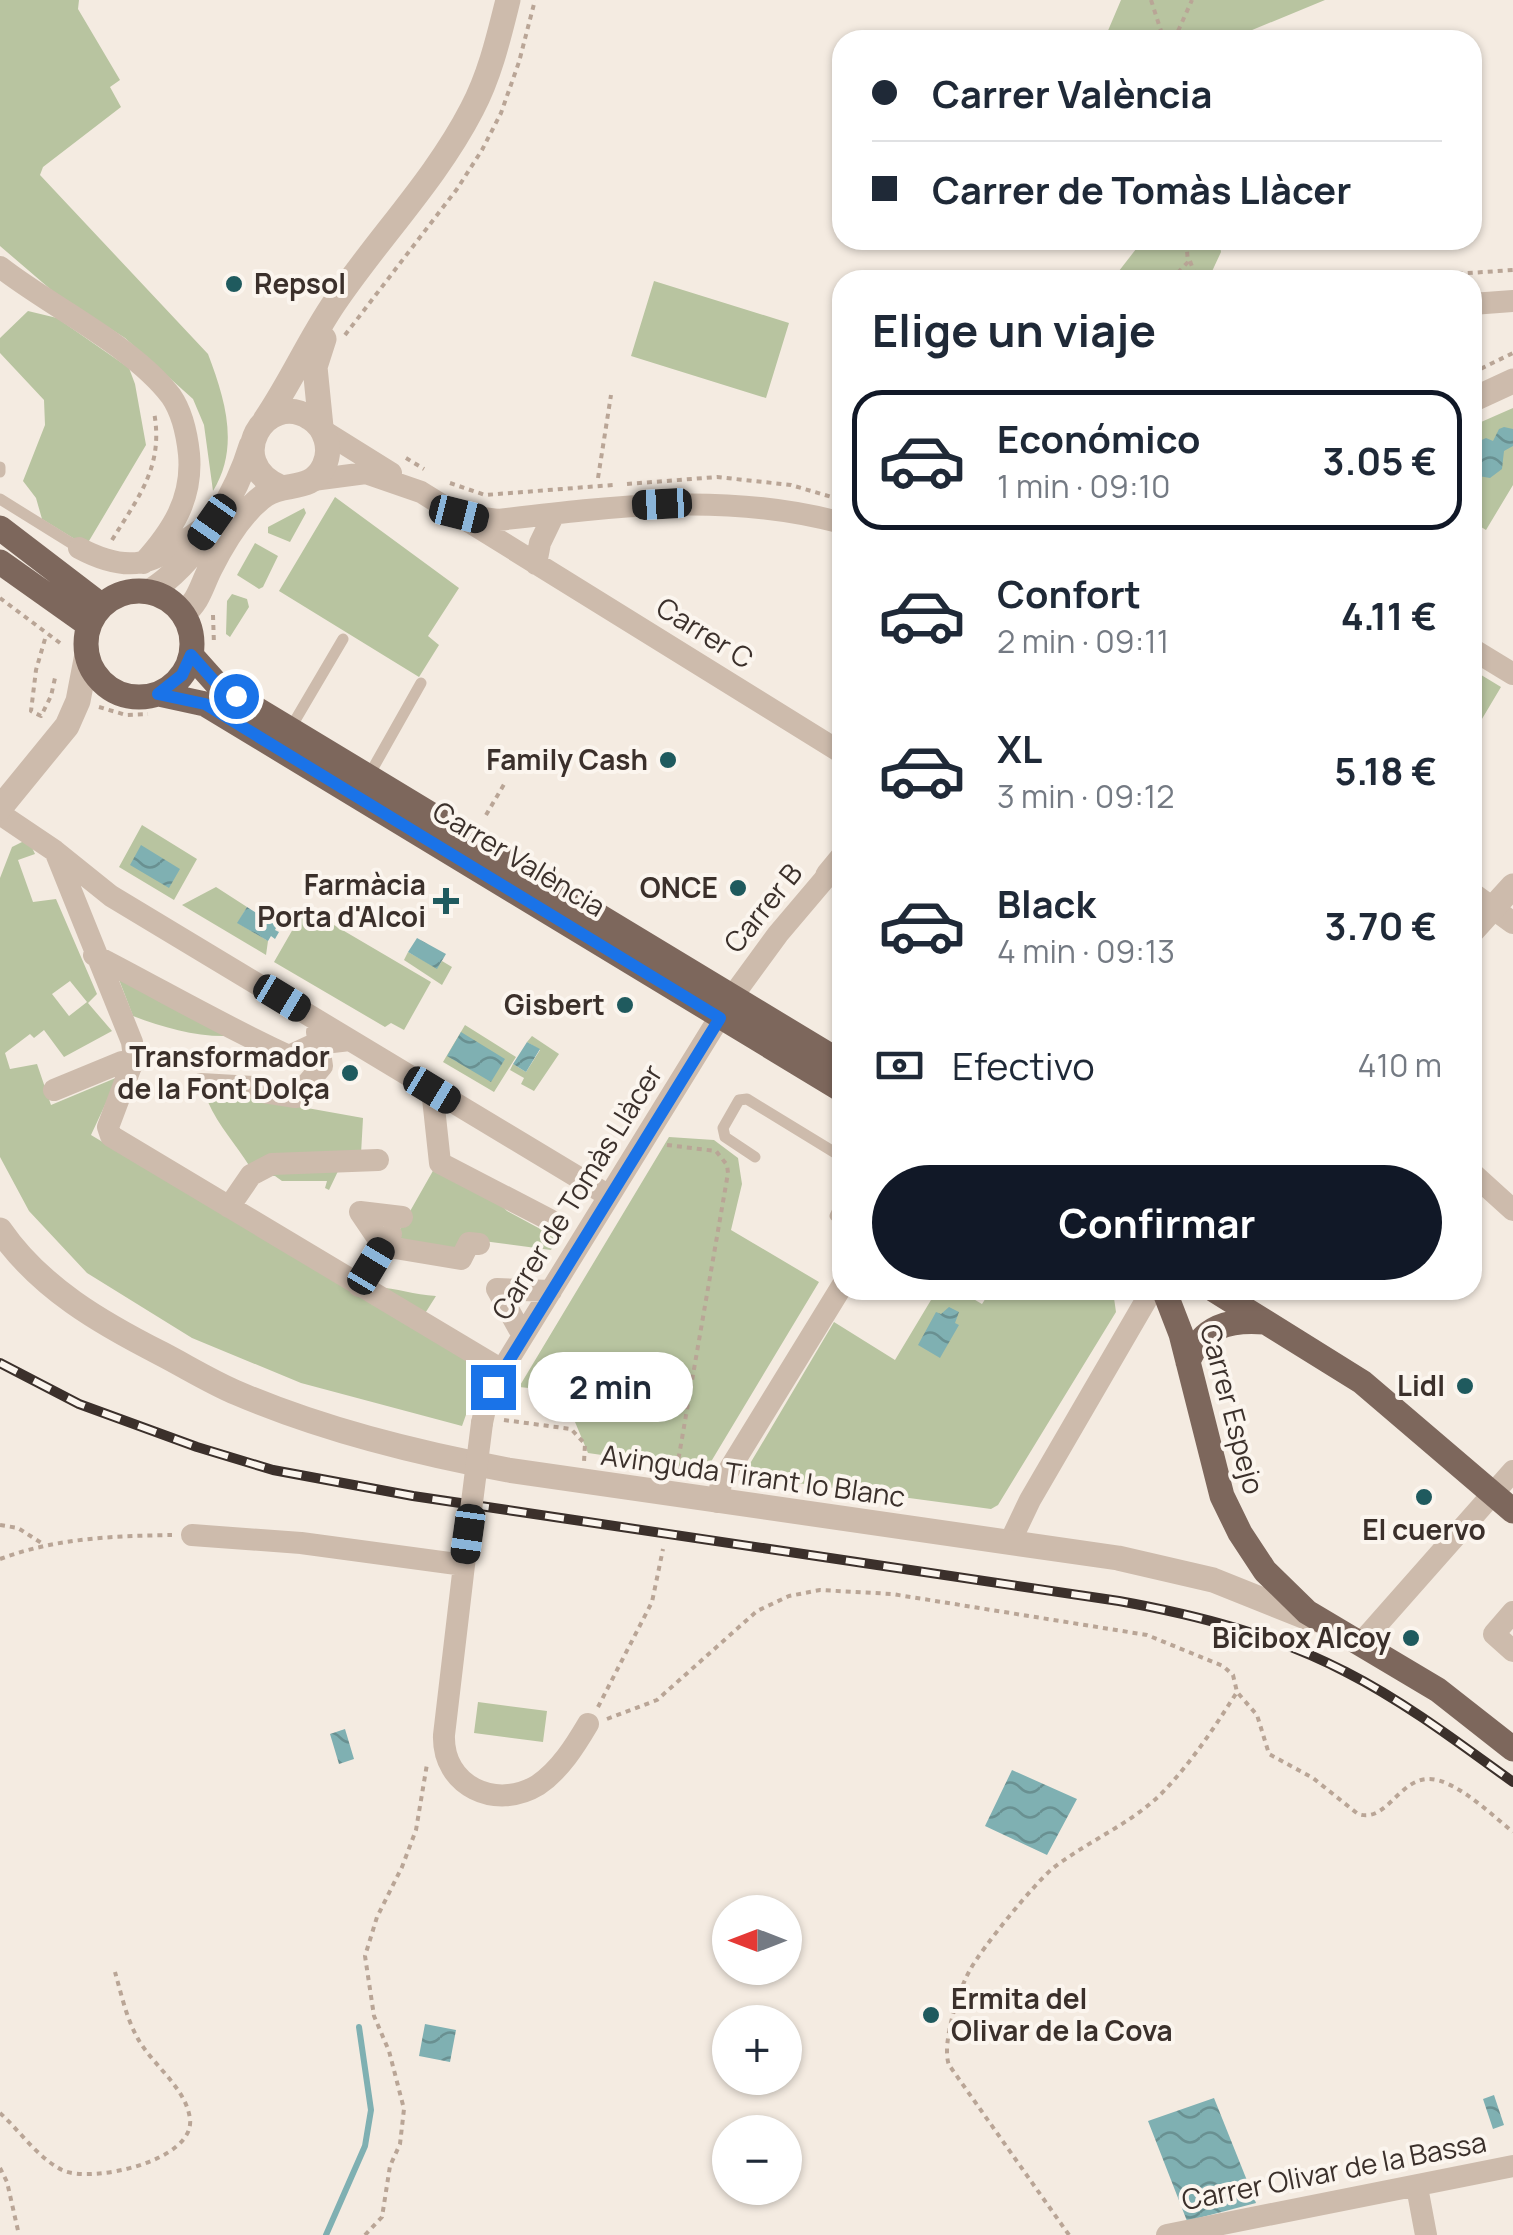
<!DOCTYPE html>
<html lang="es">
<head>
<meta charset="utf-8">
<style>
  body { margin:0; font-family:Manrope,sans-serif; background:#f2f2f3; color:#1f2937; height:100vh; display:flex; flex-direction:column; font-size:38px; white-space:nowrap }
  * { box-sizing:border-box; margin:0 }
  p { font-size:32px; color:#747a83 }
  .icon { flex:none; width:55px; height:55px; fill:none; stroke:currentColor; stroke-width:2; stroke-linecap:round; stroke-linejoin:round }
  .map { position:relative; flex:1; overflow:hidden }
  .side { position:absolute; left:832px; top:270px; width:650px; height:1030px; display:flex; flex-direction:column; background:#fff; border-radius:30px; box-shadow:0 2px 8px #0004 }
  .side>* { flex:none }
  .top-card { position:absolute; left:832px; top:30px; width:650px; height:220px; border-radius:30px; box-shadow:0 2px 8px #0004; display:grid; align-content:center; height:220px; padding:0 40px; background:#fff }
  .needle { width:65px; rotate:270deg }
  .tools { position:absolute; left:712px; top:1895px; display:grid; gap:20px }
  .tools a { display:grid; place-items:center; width:90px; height:90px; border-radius:50%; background:#fff; box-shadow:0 2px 8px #0004; font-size:50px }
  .end { position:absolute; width:45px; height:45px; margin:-22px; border:12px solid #1a73e8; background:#fff; box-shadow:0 0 0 5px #fff }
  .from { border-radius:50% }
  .bubble { position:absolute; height:70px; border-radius:35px; background:#fff; box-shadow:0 2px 8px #0004; font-size:32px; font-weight:700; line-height:70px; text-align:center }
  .car { position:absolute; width:30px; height:60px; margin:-30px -15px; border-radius:12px; box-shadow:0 0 8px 2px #0007; background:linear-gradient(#222 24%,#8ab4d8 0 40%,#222 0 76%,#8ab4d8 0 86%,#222 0) }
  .top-card b { display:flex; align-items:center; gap:35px; height:95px; font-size:38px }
  .top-card b+b { border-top:2px solid #e0e1e3 }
  .top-card i { width:25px; height:25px; background:#1f2937 }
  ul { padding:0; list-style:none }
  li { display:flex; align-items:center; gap:30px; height:140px; margin:0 20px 15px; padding:0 20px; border:5px solid transparent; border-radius:30px }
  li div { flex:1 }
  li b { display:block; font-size:38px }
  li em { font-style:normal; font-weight:700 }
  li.active { border-color:#111827 }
  li>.icon { width:90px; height:90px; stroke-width:1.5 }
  h2 { padding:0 40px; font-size:45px; line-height:120px }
  .pay { display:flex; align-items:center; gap:25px; height:110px; padding:0 40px; font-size:38px }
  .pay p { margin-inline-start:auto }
  .button { display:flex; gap:20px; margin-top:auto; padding:20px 40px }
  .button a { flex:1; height:115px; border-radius:60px; background:#111827; color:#fff; font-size:40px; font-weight:700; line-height:115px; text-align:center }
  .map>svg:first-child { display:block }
  .green { fill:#b8c4a0; fill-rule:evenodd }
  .water { fill:url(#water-waves) }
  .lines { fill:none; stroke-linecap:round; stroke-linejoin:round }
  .stream { stroke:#7fb0b2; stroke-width:6 }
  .path { stroke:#b9a596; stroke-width:4; stroke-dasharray:5 5; stroke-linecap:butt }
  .service { stroke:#cdbbac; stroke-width:11 }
  .minor { stroke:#cdbbac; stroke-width:22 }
  .tertiary { stroke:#cdbbac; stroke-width:25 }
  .primary { stroke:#7d675c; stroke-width:25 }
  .rail-casing { stroke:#3b302b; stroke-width:10 }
  .rail { stroke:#fbf5ee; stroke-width:6; stroke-dasharray:19; stroke-linecap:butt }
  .path-bridge { stroke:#b9a596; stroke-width:4; stroke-dasharray:5 5; stroke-linecap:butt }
  .minor-bridge { stroke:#cdbbac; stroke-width:22 }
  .route { stroke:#1a73e8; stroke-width:12 }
  .poi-dot { fill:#1f5a5e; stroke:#fbf5ee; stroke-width:4 }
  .labels { text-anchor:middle; stroke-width:8; stroke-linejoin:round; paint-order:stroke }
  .poi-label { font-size:28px; font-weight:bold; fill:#3b302b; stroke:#fbf5ee; text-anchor:end }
  .street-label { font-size:28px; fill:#3b302b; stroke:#fbf5ee }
</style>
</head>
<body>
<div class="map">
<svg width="1513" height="2235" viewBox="0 0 1513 2235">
  <defs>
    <pattern id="water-waves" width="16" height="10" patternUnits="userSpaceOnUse" patternTransform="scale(2.5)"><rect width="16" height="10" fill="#7fb0b2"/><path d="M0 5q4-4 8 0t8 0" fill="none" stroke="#699091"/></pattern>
  </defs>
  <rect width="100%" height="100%" fill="#f4ebe1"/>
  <path class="green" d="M 0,0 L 79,0 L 78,9 L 120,80 L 110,87 L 121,107 L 43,167 L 40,175 L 208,354 C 225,399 240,447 213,491 L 204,425 L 193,399 L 125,338 L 56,294 L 0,246 Z
    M 1121,0 L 1325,0 L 1228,40 L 1104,40 Z
    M 1143,240 L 1219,240 L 1221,252 L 1208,280 L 1112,280 Z
    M 654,281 L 789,323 L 766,398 L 631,356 Z
    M 28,311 L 57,318 L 129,368 L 135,384 L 146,445 L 86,546 L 42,519 L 36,498 L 23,481 L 45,425 L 44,400 L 0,353 L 0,338 Z
    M 1513,408 L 1513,485 L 1486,530 L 1473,522 L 1472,426 Z
    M 335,497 L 459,588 L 428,636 L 439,645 L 419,677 L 279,591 Z
    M 304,508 L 306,513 L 290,542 L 268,533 L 268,527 Z
    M 255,543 L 278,556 L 263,587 L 259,589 L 237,575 Z
    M 232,594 L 247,599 L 249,607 L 230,637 L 226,634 L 227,601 Z
    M 1473,670 L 1501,687 L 1473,734 Z
    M 142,825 L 197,859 L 174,900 L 119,867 Z
    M 28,839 L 35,854 L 18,860 L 33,902 L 56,899 L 97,994 L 88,1003 L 112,1031 L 64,1057 L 44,1030 L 34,1038 L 30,1034 L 5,1053 L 10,1069 L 37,1064 L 51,1105 L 118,1077 L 91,1135 L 482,1370 L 462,1426 L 301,1383 L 192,1338 L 87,1273 L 29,1211 L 0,1157 L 0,878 L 12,847 ZM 70,981 L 87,1002 L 69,1016 L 52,994 Z
    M 216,887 L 247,907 L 238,923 L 268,941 L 266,955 L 182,905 Z
    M 305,908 L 431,982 L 404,1030 L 391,1023 L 385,1027 L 274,962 Z
    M 408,952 L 437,968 L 442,961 L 452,967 L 442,985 L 404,960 Z
    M 118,977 L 229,1036 C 196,1037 165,1028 133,1016 Z
    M 465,1025 L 516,1057 L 494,1092 L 443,1062 Z
    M 532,1036 L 559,1054 L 534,1091 L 521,1084 L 524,1078 L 510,1070 L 513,1064 L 526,1072 L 540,1050 L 527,1042 Z
    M 213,1091 L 363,1118 L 361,1154 L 250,1167 C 236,1144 219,1127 208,1102 Z
    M 669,1137 L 714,1140 L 738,1158 L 742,1184 L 731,1230 L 819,1282 L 706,1470 L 588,1453 L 575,1422 L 577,1393 L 519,1387 Z
    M 340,1167 L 329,1190 L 325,1188 L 327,1181 L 282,1181 L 275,1176 L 259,1176 Z
    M 434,1169 L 488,1192 L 507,1211 L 557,1238 L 551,1250 L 468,1239 L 457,1252 L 418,1246 L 396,1236 Z
    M 376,1287 C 397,1288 414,1295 436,1296 L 424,1315 Z
    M 937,1290 L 958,1290 L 982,1304 L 991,1290 L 1101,1290 L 1114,1298 L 1116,1312 L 998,1505 L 991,1509 L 753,1477 L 748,1467 L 834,1322 L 895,1360 Z
    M 478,1702 L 547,1711 L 543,1742 L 474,1733 Z"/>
  <path class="water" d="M 1504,427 L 1513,429 L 1513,446 L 1504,451 L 1502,469 L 1490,478 L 1473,475 L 1473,444 L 1486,438 L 1493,441 L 1499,429 Z
    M 141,845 L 180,869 L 169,888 L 130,865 Z
    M 247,907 L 277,926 L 275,930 L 279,932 L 275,939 L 271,936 L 268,941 L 237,923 Z
    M 417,938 L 446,954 L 437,969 L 408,952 Z
    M 461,1032 L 505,1059 L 491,1082 L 447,1056 Z
    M 527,1042 L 540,1049 L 526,1072 L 513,1064 Z
    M 949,1307 L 959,1312 L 955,1323 L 959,1325 L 940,1358 L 918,1345 L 936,1312 L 941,1314 Z
    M 345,1729 L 354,1759 L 339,1764 L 330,1734 Z
    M 1012,1770 L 1077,1799 L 1047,1855 L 985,1826 Z
    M 425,2024 L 456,2030 L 450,2062 L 419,2056 Z
    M 1494,2095 L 1504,2125 L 1493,2129 L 1483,2099 Z
    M 1214,2098 L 1256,2203 L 1187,2221 L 1148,2121 Z"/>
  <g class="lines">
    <path class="stream" d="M 326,2235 L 365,2146 L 371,2110 L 359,2027"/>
    <path class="path" d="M 1151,0 L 1164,40
      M 1174,40 L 1192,0
      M 1190,261 L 1197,280
      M 1171,280 L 1188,262 L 1186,240
      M 1368,280 L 1513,270
      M 345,335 L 457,189 L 482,150 L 501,113 L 519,62 L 535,0
      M 1472,373 L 1513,353
      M 406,458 L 424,469
      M 598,478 L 611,395
      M 450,483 L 485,495 L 613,485
      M 627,484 L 717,477 L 791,485 L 842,500
      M 112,540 C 139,496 164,466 154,412
      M 213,615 L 214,645
      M 45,639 L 36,670 L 31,711 L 41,716 L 51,696 L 55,678 L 58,679
      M 99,707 L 126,715 L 148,714
      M 486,815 L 506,781
      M 667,1145 L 716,1151 L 727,1165 L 728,1173 L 676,1473
      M 504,1420 L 571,1429 L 585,1444 L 584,1462
      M 0,1525 L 18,1528 L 43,1544
      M 0,1559 C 56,1538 113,1536 172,1535
      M 598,1707 L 652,1602 L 663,1549
      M 607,1719 L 657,1700 L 757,1611 L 789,1596 L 820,1590 L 892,1594 L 1147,1635 L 1223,1666 L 1233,1675 L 1237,1692 L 1257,1715 L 1269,1754 L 1313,1778 L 1358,1814 C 1392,1825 1402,1761 1448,1784 C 1472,1795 1493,1816 1513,1832
      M 0,2113 C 19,2130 38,2158 62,2170 C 91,2184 195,2161 190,2119 C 186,2087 151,2064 137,2037 C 126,2017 121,1993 115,1972
      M 0,2168 L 7,2182 L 19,2235
      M 365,2235 L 382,2217 L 390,2166 L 400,2144 L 404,2109 L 389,2051 L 374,2016 L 365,1956 L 377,1917 L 402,1867 L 416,1830 L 427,1764
      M 1069,2235 L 949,2065 C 941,2044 959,1989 970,1970 C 981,1949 1034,1884 1052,1869 C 1086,1842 1127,1826 1159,1796 C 1190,1765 1214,1728 1237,1692"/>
    <path class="service" d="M 0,467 L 0,472
      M 0,499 L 79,548
      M 290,729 L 343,639
      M 368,777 L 421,683
      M 755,1157 L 725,1137 L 723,1128 L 739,1100 L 747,1099 L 842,1157
      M 842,1202 L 835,1216 L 842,1220"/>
    <path class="minor" d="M 0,267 C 51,307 132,345 171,396 C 182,412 187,435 189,454 C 193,499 172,531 143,563
      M 1472,304 L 1513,301
      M 322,430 L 391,473
      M 313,480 L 366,473 L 421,492 L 842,753
      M 467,516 L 498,520 C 613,506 729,492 842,523
      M 79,548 C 141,581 160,556 212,522
      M 536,564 L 540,543 L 554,514
      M 1472,649 L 1513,674
      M 0,814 L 55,851 L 111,896 L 609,1196
      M 55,851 L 132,1042 L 134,1058 L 108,1127 L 111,1136 L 502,1370
      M 1472,893 L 1513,923
      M 94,955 C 160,989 223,1026 289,1056 L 315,1044 L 350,1040
      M 201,1084 L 253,1087 L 263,1092 L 296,1097 L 322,1066 L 317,1032
      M 432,1089 L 440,1163 L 550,1220
      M 54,1090 L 122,1062 L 132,1065
      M 1472,1173 L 1513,1210
      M 229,1207 L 251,1175 L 272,1164 L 378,1160
      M 402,1217 L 360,1212 L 383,1246 L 461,1259 L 469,1243 L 479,1244
      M 359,1286 L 391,1234
      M 523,1336 L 497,1289 L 551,1291
      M 482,1423 L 487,1400 L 502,1370 L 732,997 L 778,934 L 828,875
      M 718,1502 L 721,1483 L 842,1286
      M 192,1535 L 301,1543 L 464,1565 L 468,1534
      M 1010,1542 L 1030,1500 L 1152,1290
      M 464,1565 L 444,1735 C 442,1786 496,1811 538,1785 C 560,1770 575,1746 588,1724
      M 1513,1612 L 1494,1634 L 1513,1651
      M 1361,1643 L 1513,1471
      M 1417,2187 L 1426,2235
      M 1167,2235 L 1513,2166"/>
    <path class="tertiary" d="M 1472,400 L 1513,381
      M 265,420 C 291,382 309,340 335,302 C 379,237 436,179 472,109 C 490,75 499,36 508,0
      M 321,427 L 315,367 L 324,339
      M 149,592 C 195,564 236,496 251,446
      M 183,614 C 199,601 201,587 210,569 C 223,543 241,512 265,495 C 285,481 311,493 324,466 C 332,449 326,428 310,418 C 266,389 222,462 280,487
      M 0,808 L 67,726 L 78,701 L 87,654
      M 828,875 L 842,858
      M 1472,931 L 1513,886
      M 0,1230 C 40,1288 101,1323 162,1354 C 187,1367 211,1382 237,1393 C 323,1430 416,1453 508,1470 L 1118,1558 L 1213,1580 L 1313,1620"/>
    <path class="primary" d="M 0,528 L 102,606
      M 0,562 L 89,625
      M86 644a53 53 0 1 1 106 0a53 53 0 1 1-106 0Z
      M 191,655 L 216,683 L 235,696 L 842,1063
      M 159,694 L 205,704 L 842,1090
      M 1164,1290 L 1181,1334 L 1222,1496 L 1240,1533 L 1265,1571 L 1307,1612 L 1438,1690 L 1513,1749
      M 1214,1290 L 1362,1382 L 1513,1511
      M 1188,1362 C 1202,1326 1229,1319 1265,1322"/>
    <defs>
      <path id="rail" d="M 0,1363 L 79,1404 L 197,1447 L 273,1470 L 413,1496 L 1119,1601 C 1197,1615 1275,1635 1346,1672 C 1405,1702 1459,1743 1513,1782"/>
    </defs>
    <use href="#rail" class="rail-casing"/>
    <use href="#rail" class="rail"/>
    <path class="path-bridge" d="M 0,598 L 60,643"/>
    <path class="minor-bridge" d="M 468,1534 L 482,1423"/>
  </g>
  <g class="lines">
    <path class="route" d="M 236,696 L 216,683 L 191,655 L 182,675 L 158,694 L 205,704 L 720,1018 L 493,1387"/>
  </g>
  <g class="poi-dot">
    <circle cx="234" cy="284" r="10"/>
    <circle cx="668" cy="760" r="10"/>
    <circle cx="738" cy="888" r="10"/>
    <path d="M441 886h10v10h10v10h-10v10h-10v-10h-10v-10h10z"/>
    <circle cx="625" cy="1005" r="10"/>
    <circle cx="350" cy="1073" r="10"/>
    <circle cx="1465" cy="1386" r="10"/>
    <circle cx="1424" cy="1497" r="10"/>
    <circle cx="1411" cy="1638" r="10"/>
    <circle cx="931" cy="2015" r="10"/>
  </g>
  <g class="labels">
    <g class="poi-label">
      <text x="254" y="294" text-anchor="start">Repsol</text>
      <text x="648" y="770">Family Cash</text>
      <text x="426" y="895">Farmàcia<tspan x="426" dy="32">Porta d'Alcoi</tspan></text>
      <text x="718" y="898">ONCE</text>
      <text x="605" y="1015">Gisbert</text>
      <text x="330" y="1067">Transformador<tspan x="330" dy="32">de la Font Dolça</tspan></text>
      <text x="1445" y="1396">Lidl</text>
      <text x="1424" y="1540" text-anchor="middle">El cuervo</text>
      <text x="1391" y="1648">Bicibox Alcoy</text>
      <text x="951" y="2009" text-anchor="start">Ermita del<tspan x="951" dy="32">Olivar de la Cova</tspan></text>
    </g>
    <g class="street-label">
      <text transform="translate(705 633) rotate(32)" y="10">Carrer C</text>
      <text transform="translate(519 859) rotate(31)" y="10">Carrer València</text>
      <text transform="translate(763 908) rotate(-51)" y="10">Carrer B</text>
      <text transform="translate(577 1192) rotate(-58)" y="10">Carrer de Tomàs Llàcer</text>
      <text transform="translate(1232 1409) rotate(75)" y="10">Carrer Espejo</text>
      <text transform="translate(753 1476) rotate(8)" y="10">Avinguda Tirant lo Blanc</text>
      <text transform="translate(1334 2171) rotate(-11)" y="10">Carrer Olivar de la Bassa</text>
    </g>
  </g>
</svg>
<div class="tools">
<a><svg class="needle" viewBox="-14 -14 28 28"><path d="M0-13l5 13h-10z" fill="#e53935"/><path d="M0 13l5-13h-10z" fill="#747a83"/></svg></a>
<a>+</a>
<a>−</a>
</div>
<i class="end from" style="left:236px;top:696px"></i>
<i class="end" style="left:493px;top:1387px"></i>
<div class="bubble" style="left:528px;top:1352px;width:165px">2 min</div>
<i class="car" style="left:662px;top:504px;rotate:267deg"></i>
<i class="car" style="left:459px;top:514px;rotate:104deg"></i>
<i class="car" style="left:212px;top:522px;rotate:215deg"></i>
<i class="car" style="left:282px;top:998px;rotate:121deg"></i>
<i class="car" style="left:432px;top:1090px;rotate:121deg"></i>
<i class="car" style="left:371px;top:1266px;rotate:31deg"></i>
<i class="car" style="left:468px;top:1534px;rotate:188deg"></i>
<div class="top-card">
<b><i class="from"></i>Carrer València</b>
<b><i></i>Carrer de Tomàs Llàcer</b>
</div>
<section class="side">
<h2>Elige un viaje</h2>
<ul>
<li class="active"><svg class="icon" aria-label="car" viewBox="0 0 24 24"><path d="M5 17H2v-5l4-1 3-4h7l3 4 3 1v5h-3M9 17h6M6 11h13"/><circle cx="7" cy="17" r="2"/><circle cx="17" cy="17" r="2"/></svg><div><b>Económico</b><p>1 min · 09:10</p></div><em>3.05 €</em></li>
<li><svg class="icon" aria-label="car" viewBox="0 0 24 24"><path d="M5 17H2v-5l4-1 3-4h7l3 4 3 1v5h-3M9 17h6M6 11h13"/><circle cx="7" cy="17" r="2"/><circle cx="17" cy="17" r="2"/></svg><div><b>Confort</b><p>2 min · 09:11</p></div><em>4.11 €</em></li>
<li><svg class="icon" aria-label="car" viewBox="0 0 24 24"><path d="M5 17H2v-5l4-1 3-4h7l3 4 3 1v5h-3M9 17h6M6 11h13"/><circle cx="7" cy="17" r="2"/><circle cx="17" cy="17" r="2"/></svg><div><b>XL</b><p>3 min · 09:12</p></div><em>5.18 €</em></li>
<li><svg class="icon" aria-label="car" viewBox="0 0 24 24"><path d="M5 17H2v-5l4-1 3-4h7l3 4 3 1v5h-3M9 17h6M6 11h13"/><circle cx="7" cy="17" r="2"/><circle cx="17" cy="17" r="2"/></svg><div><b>Black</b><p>4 min · 09:13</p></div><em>3.70 €</em></li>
</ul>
<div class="pay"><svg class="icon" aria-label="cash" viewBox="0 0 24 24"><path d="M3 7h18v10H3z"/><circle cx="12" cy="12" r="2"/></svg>Efectivo<p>410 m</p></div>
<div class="button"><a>Confirmar</a></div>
</section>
</div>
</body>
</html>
